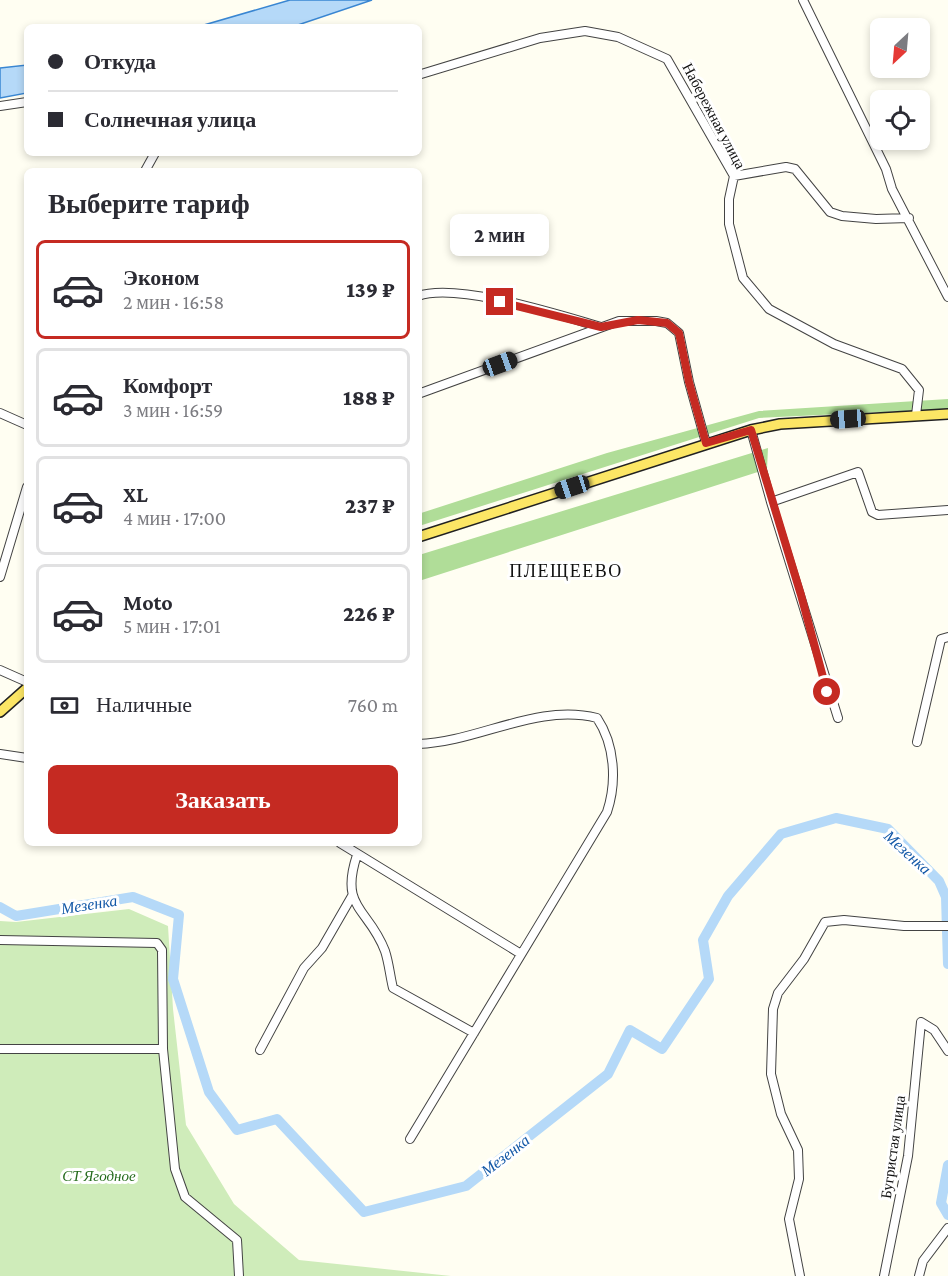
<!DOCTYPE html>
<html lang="ru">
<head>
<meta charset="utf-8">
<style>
  body { margin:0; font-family:"Crimson Pro",serif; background:#f7f7f7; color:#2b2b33; height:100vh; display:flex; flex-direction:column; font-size:22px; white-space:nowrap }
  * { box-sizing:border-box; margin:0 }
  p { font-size:20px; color:#7c7c81 }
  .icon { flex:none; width:33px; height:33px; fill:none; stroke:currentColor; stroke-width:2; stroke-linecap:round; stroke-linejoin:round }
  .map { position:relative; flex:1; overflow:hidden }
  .sheet { position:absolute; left:24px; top:168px; width:398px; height:678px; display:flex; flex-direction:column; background:#fff; border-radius:9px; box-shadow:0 3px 9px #0003 }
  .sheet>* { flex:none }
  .top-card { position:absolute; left:24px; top:24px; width:398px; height:132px; border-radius:9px; box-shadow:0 3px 9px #0003; display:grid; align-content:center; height:132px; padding:0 24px; background:#fff }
  .needle { width:39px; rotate:206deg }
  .fabs { position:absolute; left:870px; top:18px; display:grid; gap:12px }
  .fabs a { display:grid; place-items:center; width:60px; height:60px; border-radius:9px; background:#fff; box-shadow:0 3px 9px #0003; font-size:30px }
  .end { position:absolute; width:27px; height:27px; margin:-14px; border:8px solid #c52a22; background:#fff; box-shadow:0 0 0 3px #fff }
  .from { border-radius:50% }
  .bubble { position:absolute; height:42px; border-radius:9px; background:#fff; box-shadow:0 3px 9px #0003; font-size:20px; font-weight:800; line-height:42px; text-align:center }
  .car { position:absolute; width:18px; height:36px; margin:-18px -9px; border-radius:8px; box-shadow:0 0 4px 2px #0007; background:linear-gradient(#222 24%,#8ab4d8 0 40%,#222 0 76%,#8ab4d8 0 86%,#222 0) }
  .top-card b { display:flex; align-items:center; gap:21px; height:57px; font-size:22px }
  .top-card b+b { border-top:2px solid #e1e1e2 }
  .top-card i { width:15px; height:15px; background:#2b2b33 }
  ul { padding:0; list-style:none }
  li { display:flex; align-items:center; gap:18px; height:99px; margin:0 12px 9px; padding:0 12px; border:3px solid #e1e1e2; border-radius:9px }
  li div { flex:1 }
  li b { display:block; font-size:22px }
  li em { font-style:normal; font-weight:800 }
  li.current { border-color:#c52a22 }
  li>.icon { width:54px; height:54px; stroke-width:1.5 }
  h2 { padding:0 24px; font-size:27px; line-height:72px }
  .pay { display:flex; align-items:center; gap:15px; height:66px; padding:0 24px; font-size:22px }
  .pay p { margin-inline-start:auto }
  .action { display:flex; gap:12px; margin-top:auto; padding:12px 24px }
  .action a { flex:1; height:69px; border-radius:9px; background:#c52a22; color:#fff; font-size:24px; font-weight:800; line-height:69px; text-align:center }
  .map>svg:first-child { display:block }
  .green { fill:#cfecba }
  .forest { fill:#b0dd98 }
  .water { fill:#b5d9f8; stroke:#3986d2; stroke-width:1.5 }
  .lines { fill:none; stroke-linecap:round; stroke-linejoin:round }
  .river { stroke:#b5d9f8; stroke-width:10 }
  .minor-casing { stroke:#434343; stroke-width:10 }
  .major-casing { stroke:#212121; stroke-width:12 }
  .minor { stroke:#fff; stroke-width:8 }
  .major { stroke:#fce665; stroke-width:9 }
  .route { stroke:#c52a22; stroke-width:8 }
  .labels { text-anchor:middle; stroke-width:6; stroke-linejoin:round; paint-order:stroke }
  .street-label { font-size:15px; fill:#101010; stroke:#fff }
  .park-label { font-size:15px; font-style:italic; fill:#256b1c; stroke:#fff }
  .water-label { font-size:16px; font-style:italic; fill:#1358a7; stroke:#fff }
  .quarter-label { font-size:18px; letter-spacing:1.5px; fill:#101010; stroke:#fff }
</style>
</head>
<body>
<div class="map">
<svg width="948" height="1276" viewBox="0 0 948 1276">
  <rect width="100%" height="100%" fill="#fffef2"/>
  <path class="green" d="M 129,909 L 168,926 L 173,1009 L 186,1125 L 234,1204 L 299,1260 L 451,1276 L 0,1276 L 0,921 L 16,922 Z"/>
  <path class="forest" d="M 948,399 L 948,409 L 759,418 L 419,526 L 418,514 L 607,453 L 759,411 Z
    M 768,448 L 767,469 L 419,581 L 419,555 Z"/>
  <path class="water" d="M 290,0 L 372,0 L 292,27 L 197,27 Z
    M 27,65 L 27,93 L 0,98 L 0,68 Z"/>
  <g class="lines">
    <path class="river" d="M 0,907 L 16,916 L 133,897 L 179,915 L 173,979 L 209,1092 L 237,1130 L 277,1119 L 364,1212 L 466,1186 L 608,1074 L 630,1030 L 662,1049 L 709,979 L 703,940 L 728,896 L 781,834 L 836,818 L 888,829 L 939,881 L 946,897 L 948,964
      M 948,1165 L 941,1203 L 948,1215"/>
    <defs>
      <path id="minor" d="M 803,0 L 886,169 L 892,189 L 948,297
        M 418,75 L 540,38 L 585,31 L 618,37 L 667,59 L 734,176 L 729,199 L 729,224 L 743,278 L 769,309 L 834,344 L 902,369 L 919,390 L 916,415
        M 0,106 L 27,102
        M 145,171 L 155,153
        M 734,176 L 786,167 L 795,169 L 830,212 L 842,216 L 876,219 L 909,218
        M 418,296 C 457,282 559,315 601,327
        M 418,394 L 619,321 L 656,321 L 667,323 L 679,333 L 689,382 L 706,443
        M 0,413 L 27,425
        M 751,430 L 771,502 L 858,472 L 872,512 L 878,515 L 948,510
        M 771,502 L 838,718
        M 0,577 L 27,487
        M 0,670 L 27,682
        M 917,742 L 941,639 L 948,637
        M 0,754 L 27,758
        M 340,843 L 521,954
        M 357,855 C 339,909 369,908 385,951 C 389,963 390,976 393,988 L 474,1033
        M 0,940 L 157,943 L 162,950 L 163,1049
        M 0,1049 L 163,1049 L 175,1169 L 185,1197 L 237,1240 L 239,1276
        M 260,1050 L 304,968 L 322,948 L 352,896
        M 410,1139 L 607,812 C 617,782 615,745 597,718 C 536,703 479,742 418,744
        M 800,1276 L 789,1219 L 799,1179 L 798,1150 L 781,1114 L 771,1074 L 773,1009 L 778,993 L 804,959 L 825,922 L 844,920 L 904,926 L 948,926
        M 884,1276 L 908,1156 L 921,1022 L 934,1030 L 948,1051
        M 919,1276 L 923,1261 L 948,1228"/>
      <path id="major" d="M 418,537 L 751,430 L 780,424 L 948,414
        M 0,712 L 27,688"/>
    </defs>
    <use href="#minor" class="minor-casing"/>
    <use href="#major" class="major-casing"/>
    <use href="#minor" class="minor"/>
    <use href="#major" class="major"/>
  </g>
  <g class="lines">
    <path class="route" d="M 500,302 L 601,327 L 638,320 L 667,323 L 679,333 L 689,382 L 706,443 L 751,430 L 801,595 L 827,692"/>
  </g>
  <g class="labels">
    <g class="street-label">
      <text transform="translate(714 116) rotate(62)" y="5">Набережная улица</text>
      <text transform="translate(893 1147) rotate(-82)" y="5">Бугристая улица</text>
    </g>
    <g class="park-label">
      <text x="99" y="1181">СТ Ягодное</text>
    </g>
    <g class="water-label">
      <text transform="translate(908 852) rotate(42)" y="6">Мезенка</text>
      <text transform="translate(89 904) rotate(-9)" y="6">Мезенка</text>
      <text transform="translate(505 1155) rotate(-38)" y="6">Мезенка</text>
    </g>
    <g class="quarter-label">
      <text x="566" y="577">ПЛЕЩЕЕВО</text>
    </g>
  </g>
</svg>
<div class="fabs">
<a><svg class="needle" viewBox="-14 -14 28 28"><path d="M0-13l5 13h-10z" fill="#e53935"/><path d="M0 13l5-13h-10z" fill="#7c7c81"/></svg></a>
<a><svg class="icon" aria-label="locate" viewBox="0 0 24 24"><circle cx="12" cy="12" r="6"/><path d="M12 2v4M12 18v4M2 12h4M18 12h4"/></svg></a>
</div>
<i class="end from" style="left:827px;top:692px"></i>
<i class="end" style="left:500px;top:302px"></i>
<div class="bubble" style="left:450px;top:214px;width:99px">2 мин</div>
<i class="car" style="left:500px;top:364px;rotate:70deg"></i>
<i class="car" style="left:848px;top:419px;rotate:266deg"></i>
<i class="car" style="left:572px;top:487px;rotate:252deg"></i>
<div class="top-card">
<b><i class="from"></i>Откуда</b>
<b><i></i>Солнечная улица</b>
</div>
<section class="sheet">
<h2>Выберите тариф</h2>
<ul>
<li class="current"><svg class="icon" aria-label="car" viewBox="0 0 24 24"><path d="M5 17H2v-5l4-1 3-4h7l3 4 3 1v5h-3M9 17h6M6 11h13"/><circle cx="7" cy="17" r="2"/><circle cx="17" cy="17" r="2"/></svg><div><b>Эконом</b><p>2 мин · 16:58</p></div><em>139 ₽</em></li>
<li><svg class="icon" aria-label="car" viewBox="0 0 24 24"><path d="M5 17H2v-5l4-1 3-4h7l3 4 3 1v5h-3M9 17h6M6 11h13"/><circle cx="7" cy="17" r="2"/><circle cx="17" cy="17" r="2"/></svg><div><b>Комфорт</b><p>3 мин · 16:59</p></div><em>188 ₽</em></li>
<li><svg class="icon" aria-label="car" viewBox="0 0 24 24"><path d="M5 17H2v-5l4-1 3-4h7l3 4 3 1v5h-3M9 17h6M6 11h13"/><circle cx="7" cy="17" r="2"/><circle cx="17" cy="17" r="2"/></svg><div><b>XL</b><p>4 мин · 17:00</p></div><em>237 ₽</em></li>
<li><svg class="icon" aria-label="car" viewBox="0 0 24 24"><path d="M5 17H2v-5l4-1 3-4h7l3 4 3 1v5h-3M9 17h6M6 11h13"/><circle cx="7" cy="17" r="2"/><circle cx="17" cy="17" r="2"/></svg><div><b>Moto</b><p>5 мин · 17:01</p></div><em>226 ₽</em></li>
</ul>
<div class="pay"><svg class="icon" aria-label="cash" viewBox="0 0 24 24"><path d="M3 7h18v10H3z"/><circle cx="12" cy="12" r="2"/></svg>Наличные<p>760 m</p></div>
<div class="action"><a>Заказать</a></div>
</section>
</div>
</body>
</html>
